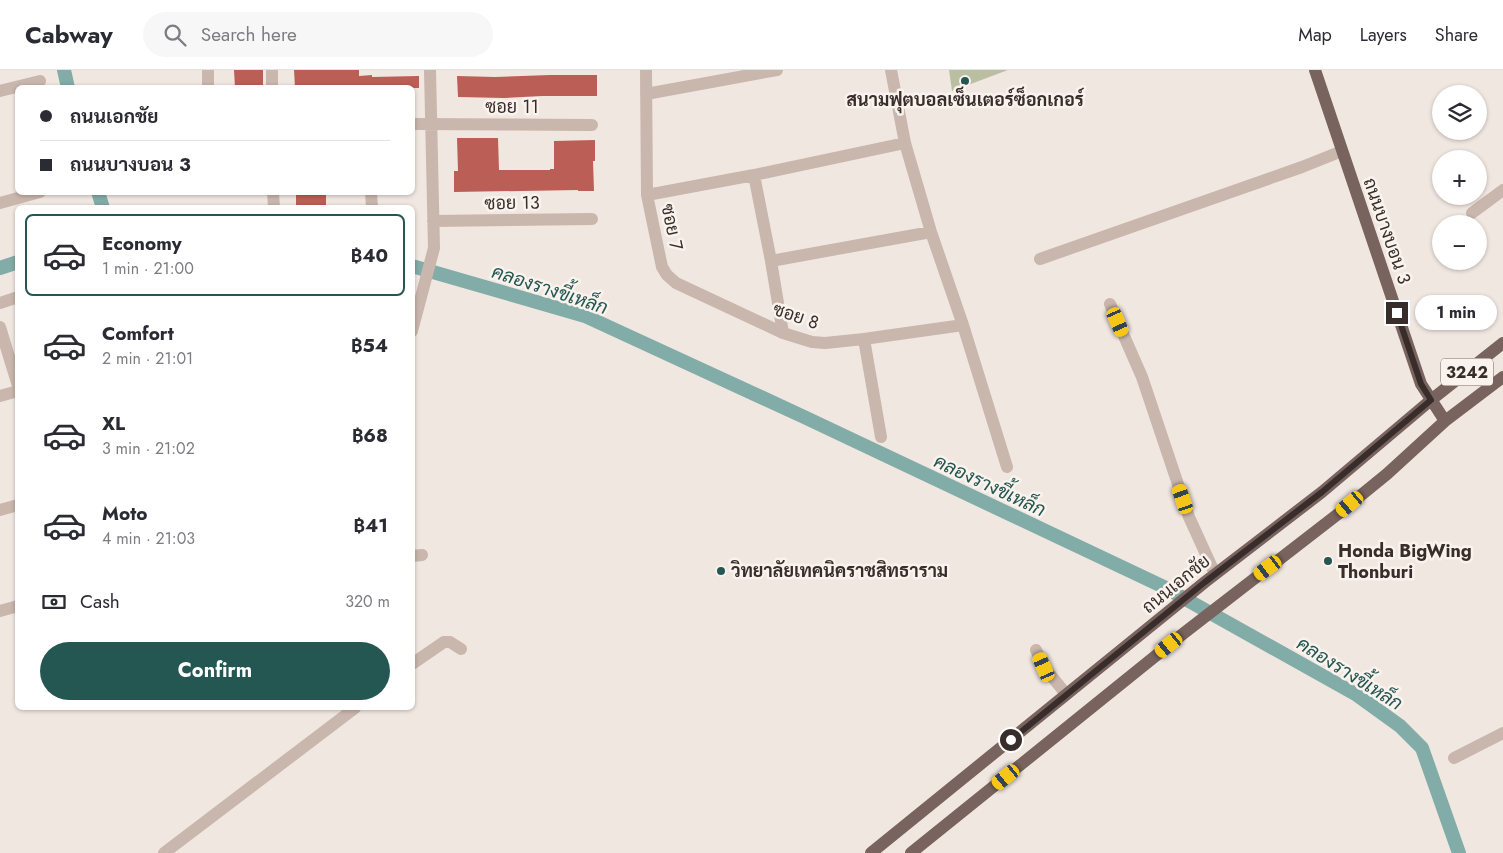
<!DOCTYPE html>
<html lang="en">
<head>
<meta charset="utf-8">
<style>
  body { margin:0; font-family:Jost,Sarabun,sans-serif; background:#f7f7f7; color:#2b2b33; height:100vh; display:flex; flex-direction:column; font-size:19px; white-space:nowrap }
  * { box-sizing:border-box; margin:0 }
  p { font-size:16px; color:#7c7c81 }
  .icon { flex:none; width:28px; height:28px; fill:none; stroke:currentColor; stroke-width:2; stroke-linecap:round; stroke-linejoin:round }
  .map { position:relative; flex:1; overflow:hidden }
  .drawer { position:absolute; left:15px; top:135px; width:400px; height:505px; display:flex; flex-direction:column; background:#fff; border-radius:8px; box-shadow:0 1px 4px #0004 }
  .drawer>* { flex:none }
  .hud { position:absolute; left:15px; top:15px; width:400px; height:110px; border-radius:8px; box-shadow:0 1px 4px #0004; display:grid; align-content:center; height:110px; padding:0 25px; background:#fff }
  .controls { position:absolute; left:1432px; top:15px; display:grid; gap:10px }
  .controls a { display:grid; place-items:center; width:55px; height:55px; border-radius:50%; background:#fff; box-shadow:0 1px 4px #0004; font-size:25px }
  .end { position:absolute; width:22px; height:22px; margin:-11px; border:6px solid #382d2b; background:#fff; box-shadow:0 0 0 2px #fff }
  .from { border-radius:50% }
  .bubble { position:absolute; height:35px; border-radius:18px; background:#fff; box-shadow:0 1px 4px #0004; font-size:16px; font-weight:700; line-height:35px; text-align:center }
  .car { position:absolute; width:15px; height:30px; margin:-15px -8px; border-radius:6px; box-shadow:0 0 4px 1px #0007; background:linear-gradient(#f5c518 24%,#345 0 40%,#f5c518 0 76%,#345 0 86%,#f5c518 0) }
  .hud b { display:flex; align-items:center; gap:18px; height:48px; font-size:19px }
  .hud b+b { border-top:1px solid #e1e1e2 }
  .hud i { width:12px; height:12px; background:#2b2b33 }
  ul { padding:9px 0 0; list-style:none }
  li { display:flex; align-items:center; gap:15px; height:82px; margin:0 10px 8px; padding:0 15px; border:2px solid transparent; border-radius:8px }
  li div { flex:1 }
  li b { display:block; font-size:19px }
  li em { font-style:normal; font-weight:700 }
  li.active { border-color:#245652 }
  li>.icon { width:45px; height:45px; stroke-width:1.5 }
  .pay { display:flex; align-items:center; gap:12px; height:55px; padding:0 25px; font-size:19px }
  .pay p { margin-inline-start:auto }
  .action { display:flex; gap:10px; margin-top:auto; padding:10px 25px }
  .action a { flex:1; height:58px; border-radius:30px; background:#245652; color:#fff; font-size:20px; font-weight:700; line-height:58px; text-align:center }
  header { display:flex; align-items:center; gap:30px; box-sizing:border-box; height:70px; padding:0 25px; background:#fff; border-bottom:1px solid #e1e1e2 }
  header strong { font-size:24px }
  nav { display:flex; gap:28px; margin-inline-start:auto; font-size:18px }
  .search { width:350px; height:45px; background:#f7f7f7; display:flex; align-items:center; gap:12px; box-sizing:border-box; padding:0 18px; border-radius:28px; color:#7c7c81; font-size:19px }
  .map>svg:first-child { display:block }
  .green { fill:#babfa2 }
  .lines { fill:none; stroke-linecap:round; stroke-linejoin:round }
  .canal { stroke:#82aca7; stroke-width:14 }
  .building { fill:#bb5e55 }
  .minor { stroke:#c9b6ad; stroke-width:12 }
  .major { stroke:#78635e; stroke-width:12 }
  .route { stroke:#382d2b; stroke-width:6 }
  .poi-dot { fill:#245652; stroke:#f9f2ed; stroke-width:2 }
  .labels { text-anchor:middle; stroke-width:5; stroke-linejoin:round; paint-order:stroke }
  .shield { fill:#f9f2ed; stroke:#726865; stroke-width:1 }
  .shield-label { font-size:16px; font-weight:bold; fill:#382d2b }
  .poi-label { font-size:18px; font-weight:bold; fill:#382d2b; stroke:#f9f2ed; text-anchor:start }
  .street-label { font-size:18px; fill:#382d2b; stroke:#f9f2ed }
  .water-label { font-size:19px; font-style:italic; fill:#245652; stroke:#f9f2ed }
</style>
</head>
<body>
<header>
<strong>Cabway</strong>
<div class="search"><svg class="icon" aria-label="search" viewBox="0 0 24 24"><circle cx="10" cy="10" r="6"/><path d="M15 15l6 6"/></svg>Search here</div>
<nav><a>Map</a><a>Layers</a><a>Share</a></nav>
</header>
<div class="map">
<svg width="1503" height="783" viewBox="0 0 1503 783">
  <rect width="100%" height="100%" fill="#f1e7e1"/>
  <path class="green" d="M 949,0 L 1008,0 L 952,21 Z"/>
  <g class="lines">
    <path class="canal" d="M 64,0 L 68,18
      M 98,122 L 103,138
      M 412,196 L 585,246 L 802,346 L 1164,517 L 1357,625 L 1400,656 L 1422,678 L 1459,783
      M 0,198 L 18,192"/>
  </g>
  <path class="building" d="M 234,0 L 263,0 L 263,18 L 235,18 Z
    M 294,0 L 359,0 L 359,6 L 372,5 L 372,7 L 419,6 L 419,18 L 295,18 Z
    M 550,5 L 597,5 L 597,26 L 542,26 L 504,28 L 458,27 L 457,6 L 495,7 Z
    M 457,68 L 498,68 L 499,100 L 550,100 L 550,99 L 554,99 L 554,71 L 595,70 L 595,91 L 593,91 L 594,121 L 578,121 L 578,120 L 454,122 L 454,101 L 458,101 Z
    M 326,123 L 326,137 L 296,137 L 296,124 Z"/>
  <g class="lines">
    <path class="minor" d="M 272,0 L 272,18
      M 646,0 L 647,125 L 662,197 L 667,205 L 676,213 L 783,263 L 812,272 L 825,273 L 864,269 L 963,255
      M 891,0 L 905,73 L 931,162 L 963,255 L 1007,397
      M 208,18 L 208,0
      M 0,21 L 40,11
      M 646,24 L 777,0
      M 412,54 L 592,55
      M 754,105 L 771,191 L 931,162
      M 273,122 L 274,138
      M 371,122 L 372,138
      M 647,125 L 754,105 L 905,73
      M 0,133 L 40,122
      M 1472,143 L 1503,120
      M 433,151 L 592,149
      M 1040,189 L 1302,97 L 1342,81
      M 771,191 L 783,263
      M 0,233 L 18,227
      M 1110,234 L 1142,307 L 1189,447 L 1215,504
      M 0,257 L 18,316
      M 412,261 L 434,178 L 430,0
      M 864,269 L 881,367
      M 0,326 L 18,321
      M 0,440 L 18,435
      M 412,486 L 422,485
      M 0,541 L 18,536
      M 1036,580 L 1044,597 L 1066,624
      M 412,594 L 444,572 L 450,572 L 461,579
      M 1454,688 L 1503,663
      M 164,783 L 355,638"/>
    <path class="major" d="M 1315,0 L 1421,314 L 1445,351
      M 871,783 L 1205,512 L 1322,422 L 1431,330 L 1503,273
      M 911,783 L 1184,563 L 1338,444 L 1387,404 L 1445,351 L 1503,307"/>
  </g>
  <g class="lines">
    <path class="route" d="M 1011,670 L 1205,512 L 1322,422 L 1431,330 L 1421,314 L 1397,243"/>
  </g>
  <g class="poi-dot">
    <circle cx="965" cy="11" r="5"/>
    <circle cx="1328" cy="491" r="5"/>
    <circle cx="721" cy="501" r="5"/>
  </g>
  <g class="labels">
    <rect class="shield" x="1441" y="288.5" width="52" height="27" rx="4"/>
    <g class="shield-label">
      <text x="1467" y="308">3242</text>
    </g>
    <g class="poi-label">
      <text x="965" y="36" text-anchor="middle">สนามฟุตบอลเซ็นเตอร์ซ็อกเกอร์</text>
      <text x="1338" y="487">Honda BigWing<tspan x="1338" dy="21">Thonburi</tspan></text>
      <text x="731" y="507">วิทยาลัยเทคนิคราชสิทธาราม</text>
    </g>
    <g class="street-label">
      <text x="512" y="43">ซอย 11</text>
      <text transform="translate(512 133) rotate(-1)" y="6">ซอย 13</text>
      <text transform="translate(672 157) rotate(78)" y="6">ซอย 7</text>
      <text transform="translate(1387 161) rotate(71)" y="6">ถนนบางบอน 3</text>
      <text transform="translate(796 246) rotate(19)" y="6">ซอย 8</text>
      <text transform="translate(1176 514) rotate(-39)" y="6">ถนนเอกชัย</text>
    </g>
    <g class="water-label">
      <text transform="translate(550 219) rotate(18)" y="7">คลองรางขี้เหล็ก</text>
      <text transform="translate(990 415) rotate(25)" y="7">คลองรางขี้เหล็ก</text>
      <text transform="translate(1350 603) rotate(32)" y="7">คลองรางขี้เหล็ก</text>
    </g>
  </g>
</svg>
<div class="controls">
<a><svg class="icon" aria-label="layers" viewBox="0 0 24 24"><path d="M12 4l9 5-9 5-9-5zM3 14l9 5 9-5"/></svg></a>
<a>+</a>
<a>−</a>
</div>
<i class="end from" style="left:1011px;top:670px"></i>
<i class="end" style="left:1397px;top:243px"></i>
<div class="bubble" style="left:1415px;top:225px;width:82px">1 min</div>
<i class="car" style="left:1118px;top:252px;rotate:156deg"></i>
<i class="car" style="left:1183px;top:429px;rotate:341deg"></i>
<i class="car" style="left:1350px;top:434px;rotate:230deg"></i>
<i class="car" style="left:1268px;top:498px;rotate:233deg"></i>
<i class="car" style="left:1169px;top:575px;rotate:231deg"></i>
<i class="car" style="left:1044px;top:597px;rotate:336deg"></i>
<i class="car" style="left:1006px;top:707px;rotate:231deg"></i>
<div class="hud">
<b><i class="from"></i>ถนนเอกชัย</b>
<b><i></i>ถนนบางบอน 3</b>
</div>
<section class="drawer">
<ul>
<li class="active"><svg class="icon" aria-label="car" viewBox="0 0 24 24"><path d="M5 17H2v-5l4-1 3-4h7l3 4 3 1v5h-3M9 17h6M6 11h13"/><circle cx="7" cy="17" r="2"/><circle cx="17" cy="17" r="2"/></svg><div><b>Economy</b><p>1 min · 21:00</p></div><em>฿40</em></li>
<li><svg class="icon" aria-label="car" viewBox="0 0 24 24"><path d="M5 17H2v-5l4-1 3-4h7l3 4 3 1v5h-3M9 17h6M6 11h13"/><circle cx="7" cy="17" r="2"/><circle cx="17" cy="17" r="2"/></svg><div><b>Comfort</b><p>2 min · 21:01</p></div><em>฿54</em></li>
<li><svg class="icon" aria-label="car" viewBox="0 0 24 24"><path d="M5 17H2v-5l4-1 3-4h7l3 4 3 1v5h-3M9 17h6M6 11h13"/><circle cx="7" cy="17" r="2"/><circle cx="17" cy="17" r="2"/></svg><div><b>XL</b><p>3 min · 21:02</p></div><em>฿68</em></li>
<li><svg class="icon" aria-label="car" viewBox="0 0 24 24"><path d="M5 17H2v-5l4-1 3-4h7l3 4 3 1v5h-3M9 17h6M6 11h13"/><circle cx="7" cy="17" r="2"/><circle cx="17" cy="17" r="2"/></svg><div><b>Moto</b><p>4 min · 21:03</p></div><em>฿41</em></li>
</ul>
<div class="pay"><svg class="icon" aria-label="cash" viewBox="0 0 24 24"><path d="M3 7h18v10H3z"/><circle cx="12" cy="12" r="2"/></svg>Cash<p>320 m</p></div>
<div class="action"><a>Confirm</a></div>
</section>
</div>
</body>
</html>
